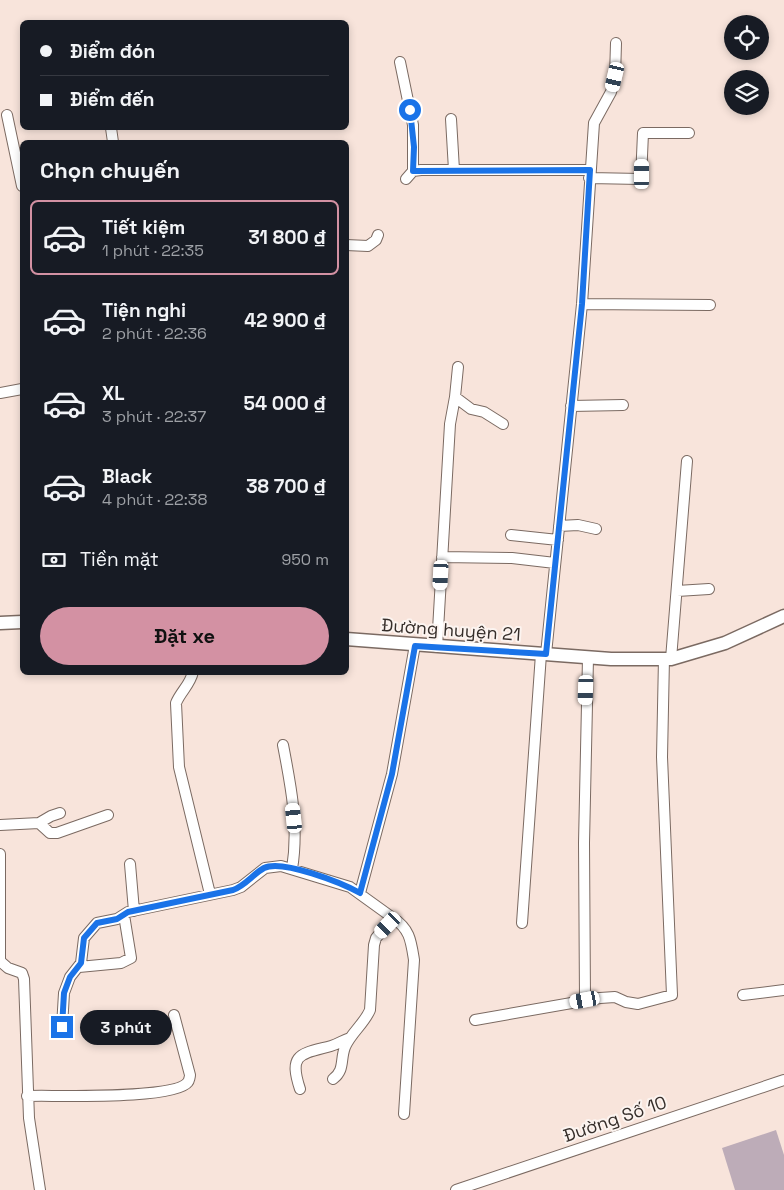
<!DOCTYPE html>
<html lang="vi">
<head>
<meta charset="utf-8">
<style>
  body { margin:0; font-family:"Space Grotesk",sans-serif; background:#20242c; color:#f1f3f6; height:100vh; display:flex; flex-direction:column; font-size:19px; white-space:nowrap }
  * { box-sizing:border-box; margin:0 }
  p { font-size:16px; color:#9ea1a6 }
  .icon { flex:none; width:28px; height:28px; fill:none; stroke:currentColor; stroke-width:2; stroke-linecap:round; stroke-linejoin:round }
  .map { position:relative; flex:1; overflow:hidden }
  .details { position:absolute; left:20px; top:140px; width:329px; height:535px; display:flex; flex-direction:column; background:#171b24; border-radius:8px; box-shadow:0 2px 8px #0003 }
  .details>* { flex:none }
  .top-card { position:absolute; left:20px; top:20px; width:329px; height:110px; border-radius:8px; box-shadow:0 2px 8px #0003; display:grid; align-content:center; height:110px; padding:0 20px; background:#171b24 }
  .fabs { position:absolute; left:724px; top:15px; display:grid; gap:10px }
  .fabs a { display:grid; place-items:center; width:45px; height:45px; border-radius:50%; background:#171b24; box-shadow:0 2px 8px #0003; font-size:25px }
  .end { position:absolute; width:22px; height:22px; margin:-11px; border:6px solid #1a73e8; background:#fff; box-shadow:0 0 0 2px #fff }
  .from { border-radius:50% }
  .bubble { position:absolute; height:35px; border-radius:18px; background:#171b24; box-shadow:0 2px 8px #0003; font-size:16px; font-weight:800; line-height:35px; text-align:center }
  .car { position:absolute; width:15px; height:30px; margin:-15px -8px; border-radius:6px; box-shadow:0 0 4px 1px #0007; background:linear-gradient(#fff 24%,#345 0 40%,#fff 0 76%,#345 0 86%,#fff 0) }
  .top-card b { display:flex; align-items:center; gap:18px; height:48px; font-size:19px }
  .top-card b+b { border-top:1px solid #363941 }
  .top-card i { width:12px; height:12px; background:#f1f3f6 }
  ul { padding:0; list-style:none }
  li { display:flex; align-items:center; gap:15px; height:75px; margin:0 10px 8px; padding:0 10px; border:2px solid transparent; border-radius:8px }
  li div { flex:1 }
  li b { display:block; font-size:19px }
  li em { font-style:normal; font-weight:800 }
  li.active { border-color:#d391a3 }
  li>.icon { width:45px; height:45px; stroke-width:1.5 }
  h2 { padding:0 20px; font-size:22px; line-height:60px }
  .pay { display:flex; align-items:center; gap:12px; height:55px; padding:0 20px; font-size:19px }
  .pay p { margin-inline-start:auto }
  .cta { display:flex; gap:10px; margin-top:auto; padding:10px 20px }
  .cta a { flex:1; height:58px; border-radius:30px; background:#d391a3; color:#111; font-size:20px; font-weight:800; line-height:58px; text-align:center }
  .map>svg:first-child { display:block }
  .building { fill:#bdacb8 }
  .lines { fill:none; stroke-linecap:round; stroke-linejoin:round }
  .minor-casing { stroke:#7b6a62; stroke-width:12 }
  .tertiary-casing { stroke:#7b6a62; stroke-width:15 }
  .minor { stroke:#fff; stroke-width:10 }
  .tertiary { stroke:#fff; stroke-width:12 }
  .route { stroke:#1a73e8; stroke-width:6 }
  .labels { text-anchor:middle; stroke-width:4; stroke-linejoin:round; paint-order:stroke }
  .street-label { font-size:18px; fill:#362e2a; stroke:#fcf4f0 }
</style>
</head>
<body>
<div class="map">
<svg width="784" height="1190" viewBox="0 0 784 1190">
  <rect width="100%" height="100%" fill="#f8e4db"/>
  <path class="building" d="M 776,1130 L 784,1155 L 784,1190 L 735,1190 L 722,1148 Z"/>
  <g class="lines">
    <defs>
      <path id="minor" d="M 400,62 L 413,125 L 413,171
        M 7,115 L 22,186
        M 451,119 L 454,170
        M 111,128 L 113,142
        M 589,178 L 641,179 L 643,133 L 689,133
        M 406,179 L 413,171 L 421,170 L 590,170
        M 346,245 L 368,246 L 376,240 L 378,235
        M 582,304 L 710,305
        M 0,393 L 22,389
        M 455,397 L 471,409 L 484,412 L 503,424
        M 571,406 L 623,405
        M 559,526 L 578,525 L 596,529
        M 511,535 L 558,540
        M 442,557 L 512,558 L 555,563
        M 677,591 L 709,589
        M 437,647 L 450,424 L 455,397 L 458,367
        M 546,654 L 582,304 L 594,123 L 611,92 L 615,77 L 616,43
        M 671,659 L 687,461
        M 193,672 C 190,685 181,691 176,703 L 179,767 L 210,894
        M 283,745 C 291,786 299,827 292,869
        M 39,823 L 50,833 L 57,833 L 108,815
        M 0,825 L 39,823 L 51,816 L 60,813
        M 0,854 L 0,961 L 8,968 L 22,973 L 24,979 L 29,1118 L 40,1190
        M 130,864 L 134,911
        M 360,893 L 392,774 L 415,645
        M 393,918 C 410,929 411,941 414,960 L 404,1114
        M 522,923 L 541,654
        M 79,967 L 121,963 L 131,958 L 124,915
        M 743,995 L 784,990
        M 585,1000 L 584,843 L 588,658
        M 475,1020 L 600,998 L 615,997 L 626,1002 L 638,1004 L 672,995 L 662,757 L 664,658
        M 62,1027 L 64,993 L 70,977 L 81,963 L 84,938 L 97,923 L 117,919 L 128,912 L 233,890 L 241,887 L 265,868 L 281,866 L 350,887 L 393,918 L 376,938 L 374,945 L 370,1010 C 364,1024 351,1033 345,1047 C 340,1060 345,1070 333,1079
        M 300,1089 C 288,1053 301,1054 331,1046 C 338,1044 343,1040 350,1038
        M 27,1096 C 53,1095 175,1100 188,1082 C 189,1081 190,1076 190,1075 L 174,1015
        M 456,1190 L 784,1080"/>
      <path id="tertiary" d="M 0,623 L 22,622
        M 346,639 L 611,659 L 671,659 L 725,643 L 784,616"/>
    </defs>
    <use href="#minor" class="minor-casing"/>
    <use href="#tertiary" class="tertiary-casing"/>
    <use href="#minor" class="minor"/>
    <use href="#tertiary" class="tertiary"/>
  </g>
  <g class="lines">
    <path class="route" d="M 62,1027 L 64,993 L 70,977 L 81,963 L 84,938 L 97,923 L 117,919 L 128,912 L 233,890 C 246,885 253,874 264,868 C 282,859 342,883 360,893 L 392,774 L 415,646 L 546,654 L 582,304 L 590,170 L 413,171 L 414,147 L 410,110"/>
  </g>
  <g class="labels">
    <g class="street-label">
      <text transform="translate(451 630) rotate(4)" y="6">Đường huyện 21</text>
      <text transform="translate(615 1119) rotate(-19)" y="6">Đường Số 10</text>
    </g>
  </g>
</svg>
<div class="fabs">
<a><svg class="icon" aria-label="locate" viewBox="0 0 24 24"><circle cx="12" cy="12" r="6"/><path d="M12 2v4M12 18v4M2 12h4M18 12h4"/></svg></a>
<a><svg class="icon" aria-label="layers" viewBox="0 0 24 24"><path d="M12 4l9 5-9 5-9-5zM3 14l9 5 9-5"/></svg></a>
</div>
<i class="end from" style="left:410px;top:110px"></i>
<i class="end" style="left:62px;top:1027px"></i>
<div class="bubble" style="left:80px;top:1010px;width:92px">3 phút</div>
<i class="car" style="left:615px;top:77px;rotate:193deg"></i>
<i class="car" style="left:642px;top:174px;rotate:0deg"></i>
<i class="car" style="left:441px;top:575px;rotate:183deg"></i>
<i class="car" style="left:586px;top:690px;rotate:182deg"></i>
<i class="car" style="left:294px;top:818px;rotate:354deg"></i>
<i class="car" style="left:388px;top:925px;rotate:224deg"></i>
<i class="car" style="left:585px;top:1000px;rotate:260deg"></i>
<div class="top-card">
<b><i class="from"></i>Điểm đón</b>
<b><i></i>Điểm đến</b>
</div>
<section class="details">
<h2>Chọn chuyến</h2>
<ul>
<li class="active"><svg class="icon" aria-label="car" viewBox="0 0 24 24"><path d="M5 17H2v-5l4-1 3-4h7l3 4 3 1v5h-3M9 17h6M6 11h13"/><circle cx="7" cy="17" r="2"/><circle cx="17" cy="17" r="2"/></svg><div><b>Tiết kiệm</b><p>1 phút · 22:35</p></div><em>31 800 ₫</em></li>
<li><svg class="icon" aria-label="car" viewBox="0 0 24 24"><path d="M5 17H2v-5l4-1 3-4h7l3 4 3 1v5h-3M9 17h6M6 11h13"/><circle cx="7" cy="17" r="2"/><circle cx="17" cy="17" r="2"/></svg><div><b>Tiện nghi</b><p>2 phút · 22:36</p></div><em>42 900 ₫</em></li>
<li><svg class="icon" aria-label="car" viewBox="0 0 24 24"><path d="M5 17H2v-5l4-1 3-4h7l3 4 3 1v5h-3M9 17h6M6 11h13"/><circle cx="7" cy="17" r="2"/><circle cx="17" cy="17" r="2"/></svg><div><b>XL</b><p>3 phút · 22:37</p></div><em>54 000 ₫</em></li>
<li><svg class="icon" aria-label="car" viewBox="0 0 24 24"><path d="M5 17H2v-5l4-1 3-4h7l3 4 3 1v5h-3M9 17h6M6 11h13"/><circle cx="7" cy="17" r="2"/><circle cx="17" cy="17" r="2"/></svg><div><b>Black</b><p>4 phút · 22:38</p></div><em>38 700 ₫</em></li>
</ul>
<div class="pay"><svg class="icon" aria-label="cash" viewBox="0 0 24 24"><path d="M3 7h18v10H3z"/><circle cx="12" cy="12" r="2"/></svg>Tiền mặt<p>950 m</p></div>
<div class="cta"><a>Đặt xe</a></div>
</section>
</div>
</body>
</html>
